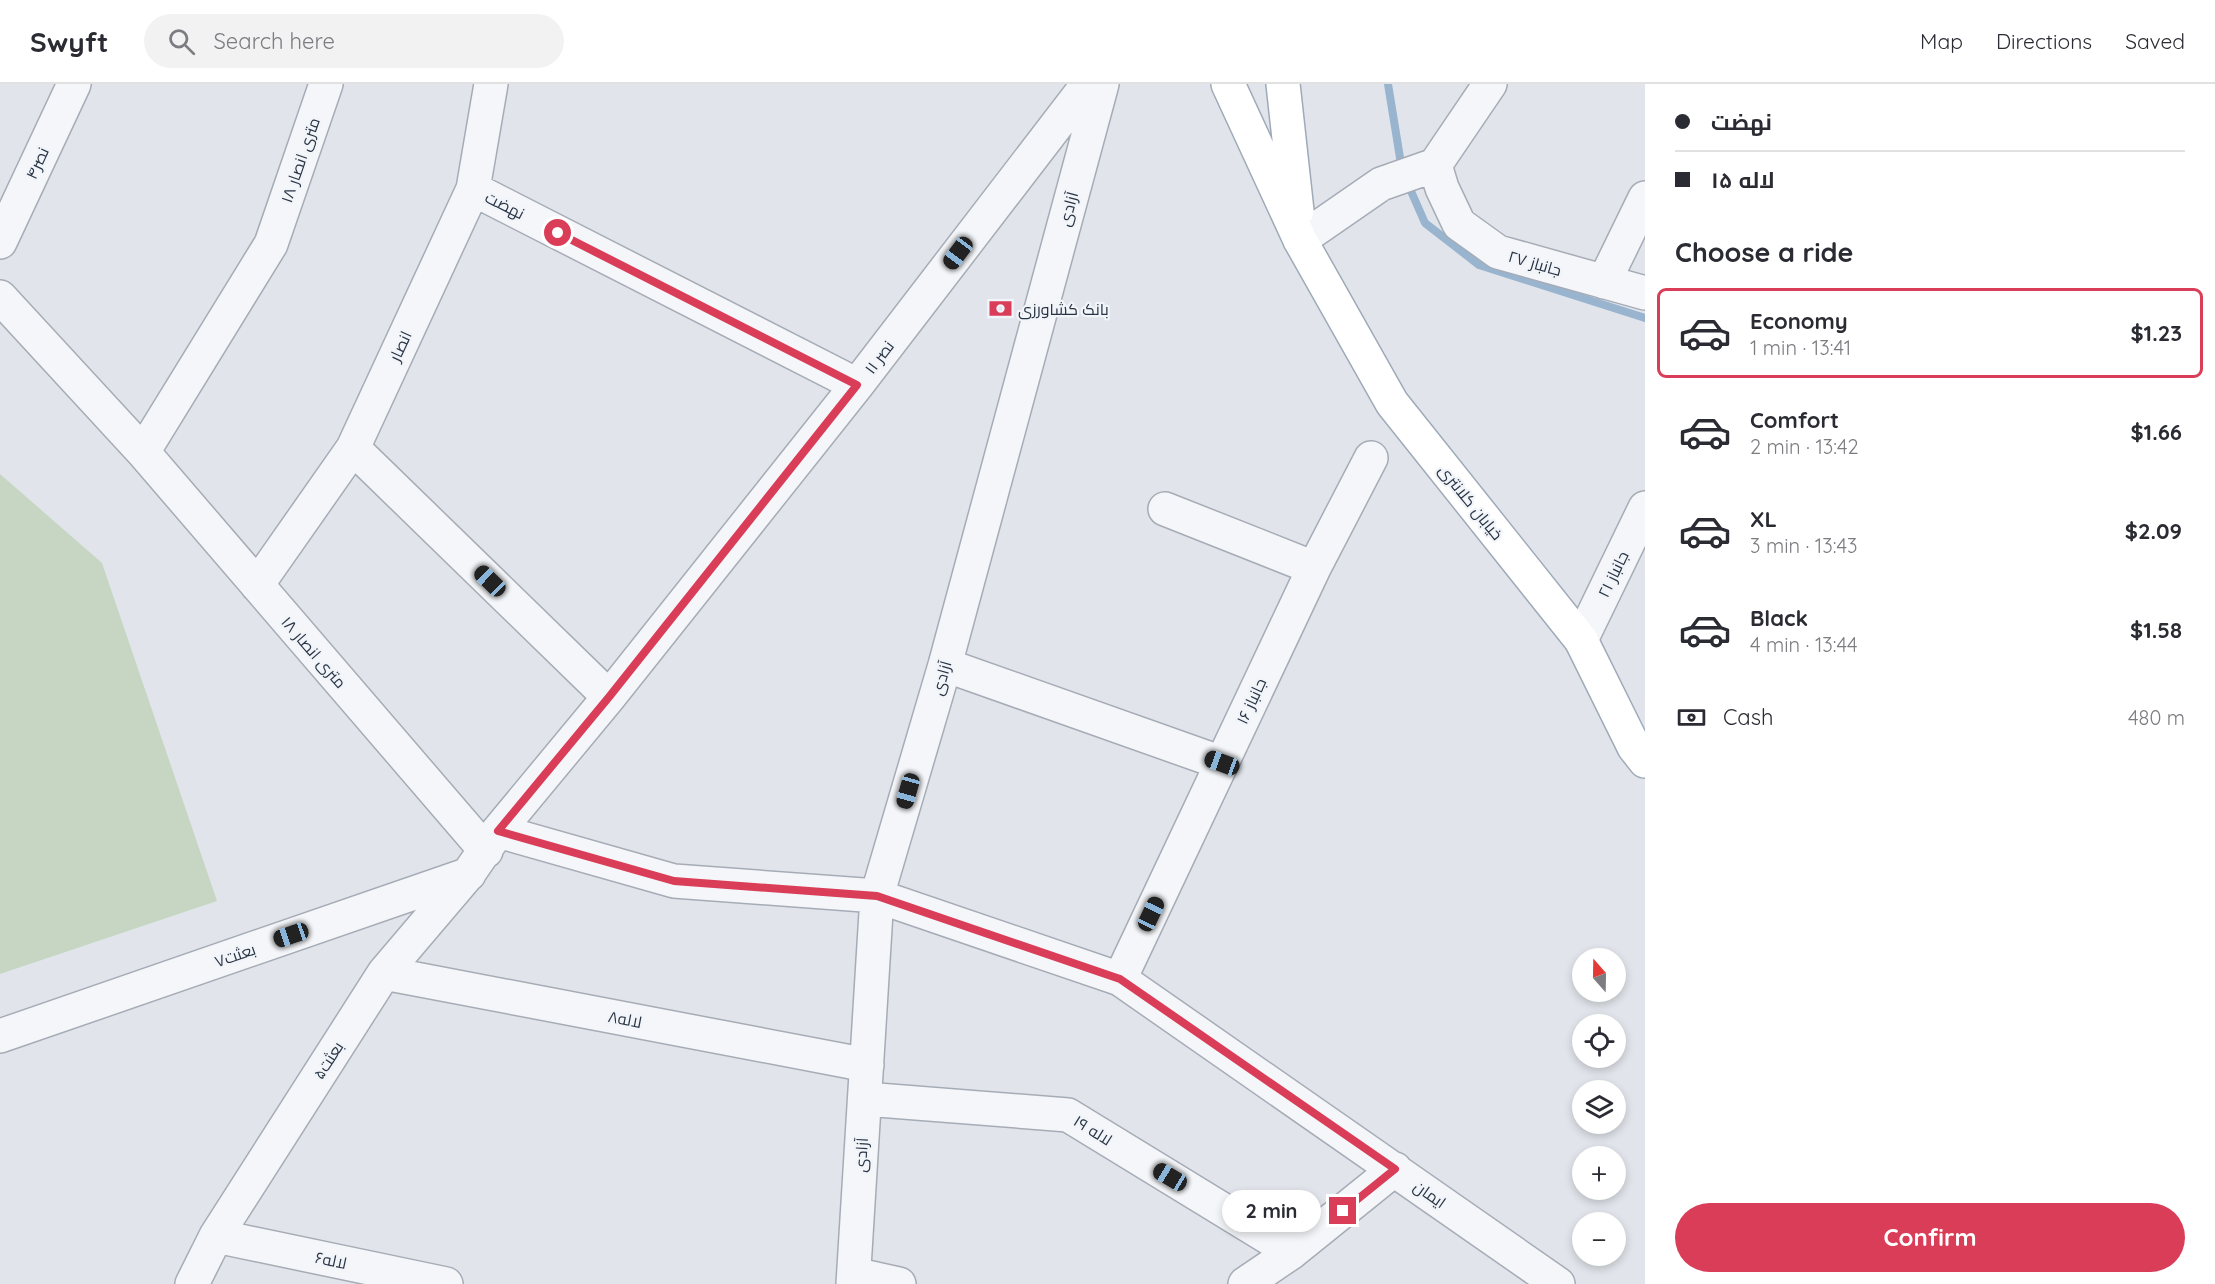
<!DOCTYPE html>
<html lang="en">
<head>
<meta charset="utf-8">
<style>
  body { margin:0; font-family:Quicksand,Cairo,sans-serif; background:#f2f2f3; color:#2b2b33; height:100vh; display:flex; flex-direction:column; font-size:22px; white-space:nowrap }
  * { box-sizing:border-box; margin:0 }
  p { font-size:20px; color:#7c7c81 }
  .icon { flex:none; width:33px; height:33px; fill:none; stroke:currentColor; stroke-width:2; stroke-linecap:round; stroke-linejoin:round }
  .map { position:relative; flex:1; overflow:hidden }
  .panel { display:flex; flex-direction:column; background:#fff; width:570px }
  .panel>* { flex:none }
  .banner { display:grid; align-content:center; height:132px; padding:0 30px; background:#fff }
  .needle { width:39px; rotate:340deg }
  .tools { position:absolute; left:1572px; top:864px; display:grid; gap:12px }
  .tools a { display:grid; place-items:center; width:54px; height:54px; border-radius:50%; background:#fff; box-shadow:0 3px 9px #0003; font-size:30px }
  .end { position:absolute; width:27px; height:27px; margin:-14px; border:8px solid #da3d58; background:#fff; box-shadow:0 0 0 3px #fff }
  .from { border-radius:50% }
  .bubble { position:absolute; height:42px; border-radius:21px; background:#fff; box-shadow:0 3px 9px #0003; font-size:20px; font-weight:700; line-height:42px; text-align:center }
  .car { position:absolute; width:18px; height:36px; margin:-18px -9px; border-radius:8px; box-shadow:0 0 4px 2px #0007; background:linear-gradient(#222 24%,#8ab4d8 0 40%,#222 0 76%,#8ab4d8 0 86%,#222 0) }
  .banner b { display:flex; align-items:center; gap:21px; height:57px; font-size:22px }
  .banner b+b { border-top:2px solid #e1e1e2 }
  .banner i { width:15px; height:15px; background:#2b2b33 }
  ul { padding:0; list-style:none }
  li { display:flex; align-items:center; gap:18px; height:90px; margin:0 12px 9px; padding:0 18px; border:3px solid transparent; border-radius:9px }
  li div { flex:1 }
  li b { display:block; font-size:22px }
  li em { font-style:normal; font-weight:700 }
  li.current { border-color:#da3d58 }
  li>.icon { width:54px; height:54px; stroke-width:1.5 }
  h2 { padding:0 30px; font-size:27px; line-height:72px }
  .pay { display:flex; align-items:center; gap:15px; height:66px; padding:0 30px; font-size:22px }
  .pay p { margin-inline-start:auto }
  .primary-button { display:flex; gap:12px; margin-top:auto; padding:12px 30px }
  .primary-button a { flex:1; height:69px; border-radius:36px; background:#da3d58; color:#fff; font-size:24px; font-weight:700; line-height:69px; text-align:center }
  header { display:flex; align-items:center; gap:36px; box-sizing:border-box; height:84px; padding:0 30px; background:#fff; border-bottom:2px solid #e1e1e2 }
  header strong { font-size:28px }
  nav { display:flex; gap:33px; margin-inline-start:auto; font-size:21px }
  .search { width:420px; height:54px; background:#f2f2f3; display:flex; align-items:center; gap:15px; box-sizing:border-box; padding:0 21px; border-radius:33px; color:#7c7c81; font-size:22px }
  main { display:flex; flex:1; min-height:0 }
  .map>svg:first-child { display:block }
  .green { fill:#c7d6c2 }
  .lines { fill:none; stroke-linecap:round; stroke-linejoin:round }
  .stream { stroke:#99b4ce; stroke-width:8 }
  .minor-casing { stroke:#a6acb6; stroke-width:36 }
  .major-casing { stroke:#9faab8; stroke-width:36 }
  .minor { stroke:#f4f6f9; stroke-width:33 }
  .major { stroke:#fff; stroke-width:33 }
  .route { stroke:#da3d58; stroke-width:8 }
  .labels { text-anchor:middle; stroke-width:4.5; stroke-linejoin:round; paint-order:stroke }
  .street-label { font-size:16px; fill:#283344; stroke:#f1f4f8 }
  .poi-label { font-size:16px; fill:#283344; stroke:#f1f4f8; text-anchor:start }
</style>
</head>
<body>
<header>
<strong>Swyft</strong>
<div class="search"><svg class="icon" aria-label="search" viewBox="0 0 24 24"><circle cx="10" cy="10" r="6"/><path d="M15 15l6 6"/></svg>Search here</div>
<nav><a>Map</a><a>Directions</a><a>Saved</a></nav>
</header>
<main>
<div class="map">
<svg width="1645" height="1200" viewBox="0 0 1645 1200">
  <rect width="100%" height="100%" fill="#e1e5eb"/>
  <path class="green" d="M 0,390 L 102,479 L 217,817 L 0,890 Z"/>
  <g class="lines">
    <path class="stream" d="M 1388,0 L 1402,86
      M 1407,98 L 1425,139 L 1479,181 L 1645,234"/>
    <defs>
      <path id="minor" d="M 1490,0 L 1435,81 L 1442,104 L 1459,140 L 1498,168 L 1645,209
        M 473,105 L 857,301
        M 1300,156 L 1381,100 L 1435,81
        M 0,158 L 74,0
        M 1604,198 L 1645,114
        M 0,213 L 143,368 L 486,767
        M 353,364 L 609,613
        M 143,368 L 271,160 L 326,0
        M 1165,425 L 1314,484
        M 257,501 L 353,364 L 473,105 L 491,0
        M 1581,556 L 1645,424
        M 945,581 L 1222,679
        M 498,747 L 674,797 L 877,812 L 1120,895 L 1558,1200
        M 384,889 L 867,981
        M 1120,895 L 1314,484 L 1371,374
        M 0,952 L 469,790
        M 865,1015 L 1068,1031 L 1292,1168
        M 216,1152 L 446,1200
        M 854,1190 L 899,1200
        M 192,1200 L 216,1152 L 384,889 L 469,789 L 498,747 L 609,613 L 857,301 L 1088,0
        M 853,1200 L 877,812 L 945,581 L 1102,0
        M 1245,1200 L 1292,1168 L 1395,1085"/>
      <path id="major" d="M 1228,0 L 1300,156 L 1392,319 L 1581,556 L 1634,663 L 1645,677
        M 1283,0 L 1297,127"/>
    </defs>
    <use href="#minor" class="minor-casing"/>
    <use href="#major" class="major-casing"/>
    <use href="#minor" class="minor"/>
    <use href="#major" class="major"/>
  </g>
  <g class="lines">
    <path class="route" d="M 558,149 L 857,301 L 609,613 L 498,747 L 674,797 L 877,812 L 1120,895 L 1395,1085 L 1343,1127"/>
  </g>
  <defs>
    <symbol id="bank-bare" viewBox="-9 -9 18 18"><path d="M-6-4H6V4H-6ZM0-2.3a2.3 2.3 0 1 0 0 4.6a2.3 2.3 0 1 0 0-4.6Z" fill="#da3d58" stroke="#f1f4f8" stroke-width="2.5" paint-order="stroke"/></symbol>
  </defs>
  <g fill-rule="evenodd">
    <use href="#bank-bare" x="984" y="208" width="33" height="33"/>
  </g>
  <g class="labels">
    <g class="street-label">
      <text transform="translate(300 76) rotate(-71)" y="6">۱۸ متری انصار</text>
      <text transform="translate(37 79) rotate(-65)" y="6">نصر۴</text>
      <text transform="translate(505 121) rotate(27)" y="6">نهضت</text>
      <text transform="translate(1068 125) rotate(-75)" y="6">آزادی</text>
      <text transform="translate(1535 179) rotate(16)" y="6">جانباز ۲۷</text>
      <text transform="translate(400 262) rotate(-65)" y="6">انصار</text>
      <text transform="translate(879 273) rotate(-53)" y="6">نصر ۱۱</text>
      <text transform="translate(1471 418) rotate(51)" y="6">خیابان کلانتری</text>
      <text transform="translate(1613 490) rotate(-64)" y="6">جانباز ۲۱</text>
      <text transform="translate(314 568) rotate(49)" y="6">۱۸ متری انصار</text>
      <text transform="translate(941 594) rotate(-74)" y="6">آزادی</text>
      <text transform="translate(1251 617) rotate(-65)" y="6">جانباز ۱۶</text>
      <text transform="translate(235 871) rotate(-19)" y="6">بعثت۷</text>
      <text transform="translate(625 935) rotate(11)" y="6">لاله۸</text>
      <text transform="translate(328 976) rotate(-57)" y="6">بعثت۵</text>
      <text transform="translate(1093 1046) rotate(32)" y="6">لاله ۱۹</text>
      <text transform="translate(861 1071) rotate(-87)" y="6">آزادی</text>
      <text transform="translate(1430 1110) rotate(35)" y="6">ایمان</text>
      <text transform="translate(331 1176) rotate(12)" y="6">لاله۶</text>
    </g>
    <g class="poi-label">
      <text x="1018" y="231">بانک کشاورزی</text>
    </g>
  </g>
</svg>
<div class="tools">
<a><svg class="needle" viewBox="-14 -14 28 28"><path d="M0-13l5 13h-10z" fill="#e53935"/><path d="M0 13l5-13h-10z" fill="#7c7c81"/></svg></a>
<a><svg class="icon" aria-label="locate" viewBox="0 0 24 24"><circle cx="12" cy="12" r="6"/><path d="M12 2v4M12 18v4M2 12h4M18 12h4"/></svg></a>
<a><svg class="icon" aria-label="layers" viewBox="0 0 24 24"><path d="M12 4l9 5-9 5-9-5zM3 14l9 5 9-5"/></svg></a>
<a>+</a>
<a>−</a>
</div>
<i class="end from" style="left:558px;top:149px"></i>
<i class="end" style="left:1343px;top:1127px"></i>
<div class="bubble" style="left:1222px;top:1106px;width:99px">2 min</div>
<i class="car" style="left:958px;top:169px;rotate:217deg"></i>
<i class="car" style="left:490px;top:497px;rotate:314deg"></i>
<i class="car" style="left:1222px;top:679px;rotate:290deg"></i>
<i class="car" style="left:908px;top:707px;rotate:196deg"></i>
<i class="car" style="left:1151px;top:830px;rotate:25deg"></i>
<i class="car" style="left:291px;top:851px;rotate:251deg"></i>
<i class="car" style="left:1170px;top:1093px;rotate:301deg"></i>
</div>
<section class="panel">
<div class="banner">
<b><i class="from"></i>نهضت</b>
<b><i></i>لاله ۱۵</b>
</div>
<h2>Choose a ride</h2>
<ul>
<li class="current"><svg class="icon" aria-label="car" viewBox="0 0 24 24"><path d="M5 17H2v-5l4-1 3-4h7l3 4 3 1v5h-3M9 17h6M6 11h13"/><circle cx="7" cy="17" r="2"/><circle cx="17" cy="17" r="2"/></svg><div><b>Economy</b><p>1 min · 13:41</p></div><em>$1.23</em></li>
<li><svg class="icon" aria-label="car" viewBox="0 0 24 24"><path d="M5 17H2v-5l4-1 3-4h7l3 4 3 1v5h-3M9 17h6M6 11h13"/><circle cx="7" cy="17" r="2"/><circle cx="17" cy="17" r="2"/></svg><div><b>Comfort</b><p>2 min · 13:42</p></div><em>$1.66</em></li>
<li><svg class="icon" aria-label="car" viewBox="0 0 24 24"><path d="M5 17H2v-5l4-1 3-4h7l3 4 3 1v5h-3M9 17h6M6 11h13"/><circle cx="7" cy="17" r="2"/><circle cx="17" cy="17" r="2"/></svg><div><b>XL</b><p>3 min · 13:43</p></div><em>$2.09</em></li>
<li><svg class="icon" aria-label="car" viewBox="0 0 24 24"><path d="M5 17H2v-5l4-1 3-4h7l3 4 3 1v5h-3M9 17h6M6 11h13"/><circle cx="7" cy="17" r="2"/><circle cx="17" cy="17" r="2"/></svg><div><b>Black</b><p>4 min · 13:44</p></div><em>$1.58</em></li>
</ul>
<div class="pay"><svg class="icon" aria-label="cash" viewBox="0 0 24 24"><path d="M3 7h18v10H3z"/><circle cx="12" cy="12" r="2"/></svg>Cash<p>480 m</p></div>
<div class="primary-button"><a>Confirm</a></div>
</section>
</main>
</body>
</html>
